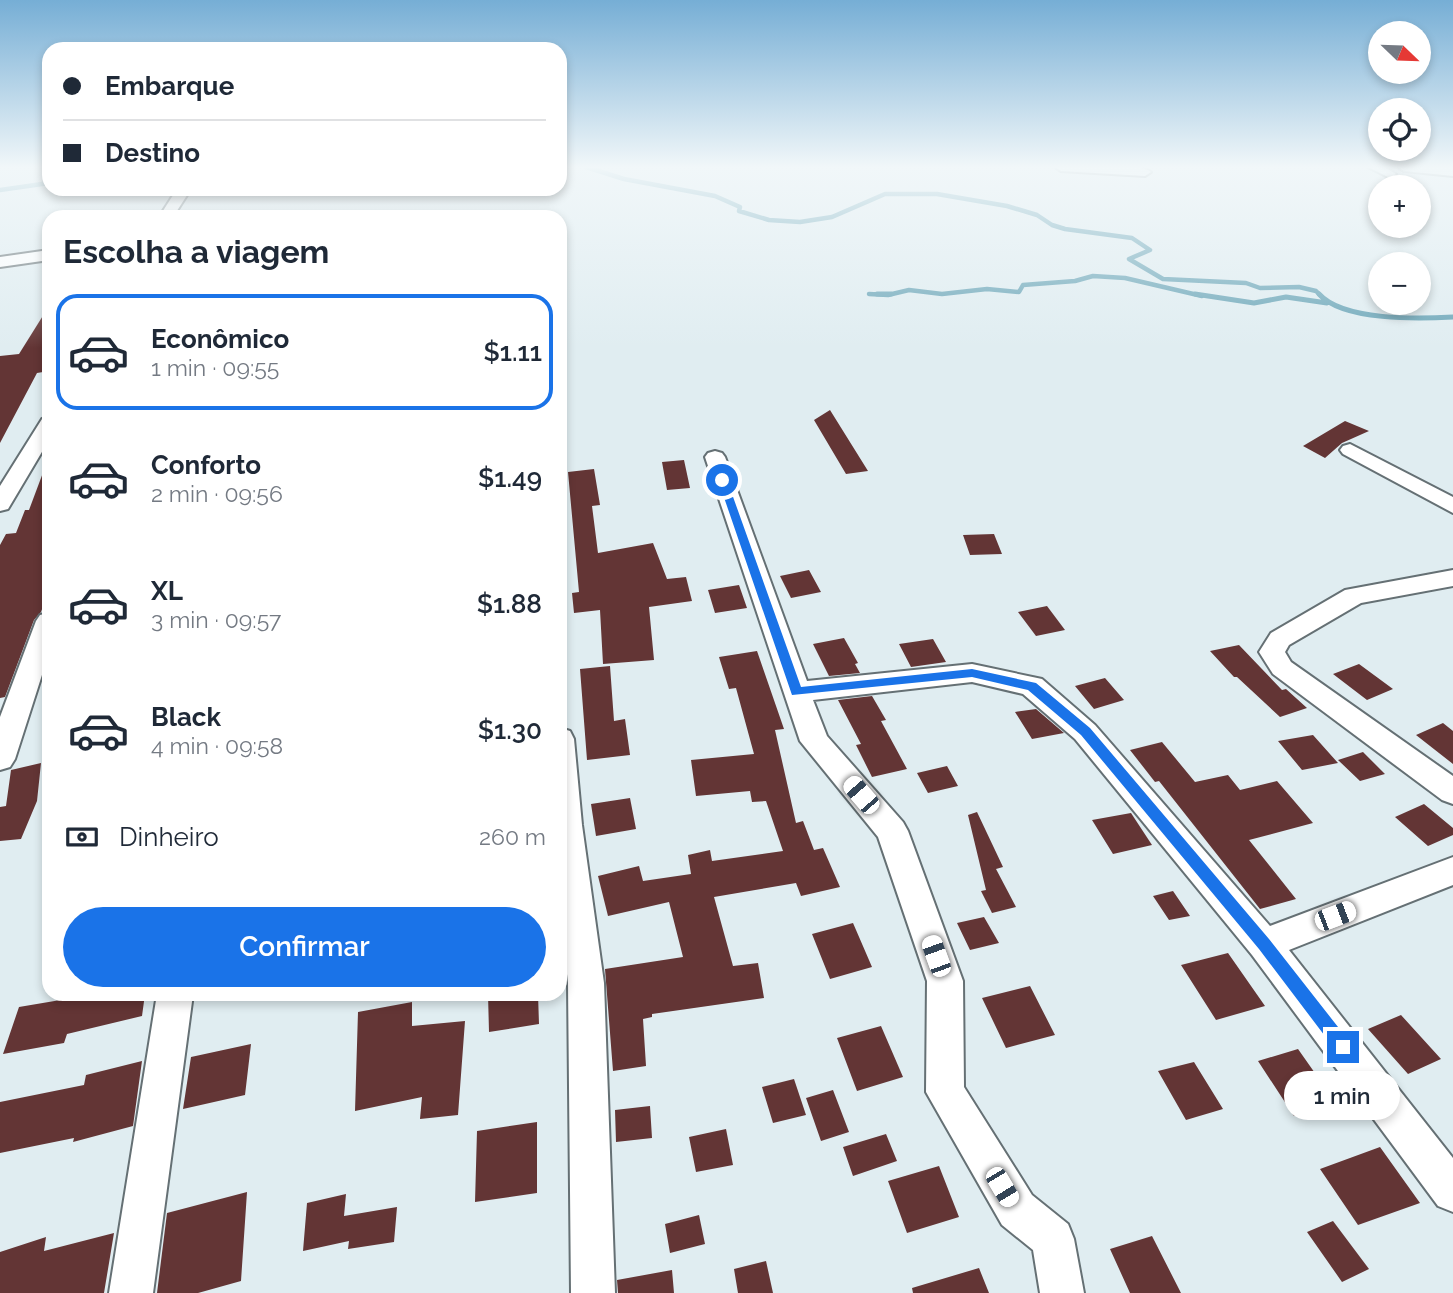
<!DOCTYPE html>
<html lang="pt">
<head>
<meta charset="utf-8">
<style>
  body { margin:0; font-family:Raleway,sans-serif; background:#f2f2f3; color:#1f2937; height:100vh; display:flex; flex-direction:column; font-size:26px; white-space:nowrap }
  * { box-sizing:border-box; margin:0 }
  p { font-size:23px; color:#747a83 }
  .icon { flex:none; width:38px; height:38px; fill:none; stroke:currentColor; stroke-width:2; stroke-linecap:round; stroke-linejoin:round }
  .map { position:relative; flex:1; overflow:hidden }
  .side { position:absolute; left:42px; top:210px; width:525px; height:791px; display:flex; flex-direction:column; background:#fff; border-radius:21px; box-shadow:0 4px 10px #0003 }
  .side>* { flex:none }
  .guide { position:absolute; left:42px; top:42px; width:525px; height:154px; border-radius:21px; box-shadow:0 4px 10px #0003; display:grid; align-content:center; height:154px; padding:0 21px; background:#fff }
  .needle { width:46px; rotate:113deg }
  .controls { position:absolute; left:1368px; top:21px; display:grid; gap:14px }
  .controls a { display:grid; place-items:center; width:63px; height:63px; border-radius:50%; background:#fff; box-shadow:0 4px 10px #0003; font-size:35px }
  .end { position:absolute; width:32px; height:32px; margin:-16px; border:9px solid #1a73e8; background:#fff; box-shadow:0 0 0 4px #fff }
  .from { border-radius:50% }
  .bubble { position:absolute; height:49px; border-radius:24px; background:#fff; box-shadow:0 4px 10px #0003; font-size:23px; font-weight:600; line-height:49px; text-align:center }
  .car { position:absolute; width:21px; height:42px; margin:-21px -10px; border-radius:9px; box-shadow:0 0 5px 2px #0007; background:linear-gradient(#fff 24%,#345 0 40%,#fff 0 76%,#345 0 86%,#fff 0) }
  .guide b { display:flex; align-items:center; gap:24px; height:66px; font-size:26px }
  .guide b+b { border-top:2px solid #e0e1e3 }
  .guide i { width:18px; height:18px; background:#1f2937 }
  ul { padding:0; list-style:none }
  li { display:flex; align-items:center; gap:21px; height:116px; margin:0 14px 10px; padding:0 7px; border:4px solid transparent; border-radius:21px }
  li div { flex:1 }
  li b { display:block; font-size:26px }
  li em { font-style:normal; font-weight:600 }
  li.selected { border-color:#1a73e8 }
  li>.icon { width:63px; height:63px; stroke-width:1.5 }
  h2 { padding:0 21px; font-size:32px; line-height:84px }
  .pay { display:flex; align-items:center; gap:18px; height:77px; padding:0 21px; font-size:26px }
  .pay p { margin-inline-start:auto }
  .action { display:flex; gap:14px; margin-top:auto; padding:14px 21px }
  .action a { flex:1; height:80px; border-radius:42px; background:#1a73e8; color:#fff; font-size:28px; font-weight:600; line-height:80px; text-align:center }
  .map>svg:first-child { display:block }
  .lines { fill:none; stroke-linecap:round; stroke-linejoin:round }
  .stream-far1 { stroke:#6ca6b8; stroke-width:4.5 }
  .stream { stroke:#6ca6b8; stroke-width:5 }
  .building { fill:#633535 }
  .minor-casing { stroke:#657074; stroke-width:4 }
  .minor { fill:#fff; fill-rule:evenodd }
  .route { fill:#1a73e8 }
</style>
</head>
<body>
<div class="map">
<svg width="1453" height="1293" viewBox="0 0 1453 1293">
  <rect width="100%" height="100%" fill="#e0edf1"/>
  <g class="lines">
    <path class="stream-far1" d="M 586,167 L 624,179 L 715,196 L 740,207 L 739,211 L 769,220 L 800,222 L 832,217 L 885,194 L 937,194 L 1007,206 L 1037,215 L 1052,225 L 1065,229 L 1132,238 L 1150,250 L 1129,259 L 1163,279 L 1246,283 L 1260,288 L 1299,287 L 1316,291 L 1321,296
      M 0,190 L 49,183
      M 869,294 L 888,295 L 909,290 L 942,294 L 987,289 L 1019,292 L 1023,285 L 1075,281 L 1093,276 L 1125,278 L 1202,296"/>
    <path class="stream" d="M 877,294 L 891,294
      M 1195,294 L 1254,303 L 1286,297 L 1327,303
      M 1319,294 C 1343,321 1419,319 1453,317"/>
  </g>
  <path class="building" d="M 49,306 L 49,371 L 37,373 L 0,443 L 0,356 L 19,354 Z
    M 830,410 L 868,471 L 846,474 L 814,420 Z
    M 1345,421 L 1369,431 L 1342,443 L 1325,458 L 1303,446 Z
    M 684,460 L 690,488 L 667,490 L 662,462 Z
    M 47,462 L 49,462 L 49,590 L 41,612 L 34,620 L 5,697 L 0,698 L 0,545 L 6,534 L 16,533 L 25,510 L 29,510 Z
    M 594,469 L 600,505 L 592,506 L 598,553 L 653,543 L 667,579 L 686,577 L 692,601 L 649,607 L 654,660 L 603,664 L 600,610 L 574,613 L 572,593 L 579,592 L 568,472 Z
    M 994,534 L 1002,554 L 970,555 L 963,535 Z
    M 809,570 L 821,592 L 791,598 L 780,576 Z
    M 739,585 L 747,608 L 715,613 L 708,590 Z
    M 1047,606 L 1065,630 L 1036,636 L 1018,612 Z
    M 844,638 L 858,663 L 855,664 L 860,673 L 829,676 L 813,644 Z
    M 933,639 L 946,662 L 911,667 L 899,644 Z
    M 1239,645 L 1282,690 L 1286,689 L 1307,708 L 1280,717 L 1237,677 L 1234,677 L 1210,651 Z
    M 757,651 L 784,729 L 775,730 L 796,823 L 803,821 L 814,850 L 823,848 L 840,887 L 801,896 L 796,883 L 714,897 L 733,966 L 758,963 L 764,998 L 652,1014 L 652,1017 L 643,1019 L 646,1066 L 613,1071 L 605,969 L 683,957 L 669,902 L 608,916 L 598,876 L 639,866 L 643,881 L 691,874 L 688,855 L 710,850 L 712,861 L 783,851 L 766,801 L 752,802 L 750,791 L 696,796 L 691,760 L 754,754 L 736,688 L 729,689 L 719,657 Z
    M 1359,664 L 1393,689 L 1367,700 L 1333,674 Z
    M 610,666 L 614,721 L 625,719 L 630,755 L 587,760 L 580,669 Z
    M 1105,678 L 1124,700 L 1094,709 L 1075,686 Z
    M 872,696 L 886,720 L 881,721 L 907,769 L 872,777 L 856,745 L 861,744 L 838,700 Z
    M 1036,709 L 1064,733 L 1032,739 L 1015,712 Z
    M 1443,723 L 1453,731 L 1453,764 L 1416,735 Z
    M 1313,735 L 1338,763 L 1302,770 L 1278,741 Z
    M 1162,742 L 1195,782 L 1228,775 L 1240,790 L 1277,781 L 1313,823 L 1249,840 L 1296,899 L 1260,909 L 1159,781 L 1155,782 L 1130,750 Z
    M 1363,752 L 1385,774 L 1360,781 L 1338,760 Z
    M 41,763 L 37,801 L 21,839 L 0,841 L 0,807 L 6,806 L 11,770 Z
    M 947,766 L 958,786 L 928,793 L 917,773 Z
    M 630,798 L 636,829 L 596,836 L 591,804 Z
    M 1424,804 L 1453,828 L 1453,835 L 1428,846 L 1395,817 Z
    M 977,812 L 1003,867 L 996,869 L 1016,907 L 992,913 L 981,891 L 986,890 L 968,815 Z
    M 1131,813 L 1152,845 L 1113,854 L 1092,820 Z
    M 1173,891 L 1190,916 L 1169,920 L 1153,896 Z
    M 984,917 L 999,943 L 970,950 L 957,923 Z
    M 853,923 L 872,967 L 830,979 L 812,934 Z
    M 1228,953 L 1265,1006 L 1216,1020 L 1181,965 Z
    M 1030,986 L 1055,1035 L 1006,1048 L 982,998 Z
    M 96,994 L 145,994 L 142,1016 L 67,1034 L 64,1043 L 3,1054 L 19,1007 Z
    M 488,994 L 538,994 L 539,1024 L 489,1032 Z
    M 412,1002 L 412,1026 L 465,1021 L 458,1115 L 420,1119 L 422,1097 L 355,1111 L 358,1012 Z
    M 1401,1015 L 1441,1059 L 1408,1074 L 1368,1029 Z
    M 881,1026 L 903,1077 L 857,1091 L 837,1038 Z
    M 251,1044 L 245,1095 L 183,1109 L 191,1057 Z
    M 1298,1049 L 1336,1103 L 1294,1116 L 1258,1061 Z
    M 142,1061 L 133,1126 L 73,1142 L 74,1138 L 0,1153 L 0,1102 L 84,1085 L 86,1075 Z
    M 1194,1062 L 1223,1109 L 1186,1120 L 1158,1071 Z
    M 794,1079 L 806,1115 L 773,1123 L 762,1087 Z
    M 833,1090 L 849,1132 L 821,1141 L 806,1098 Z
    M 650,1106 L 652,1138 L 616,1142 L 615,1110 Z
    M 537,1122 L 537,1193 L 475,1202 L 477,1131 Z
    M 726,1129 L 733,1165 L 696,1172 L 689,1137 Z
    M 886,1134 L 897,1161 L 853,1176 L 843,1147 Z
    M 1380,1147 L 1420,1203 L 1358,1225 L 1320,1169 Z
    M 939,1166 L 959,1217 L 907,1233 L 888,1181 Z
    M 247,1192 L 241,1281 L 198,1293 L 157,1293 L 167,1213 Z
    M 346,1194 L 344,1216 L 397,1207 L 394,1242 L 348,1249 L 349,1241 L 303,1251 L 307,1203 Z
    M 699,1215 L 705,1244 L 670,1253 L 665,1224 Z
    M 1333,1221 L 1369,1269 L 1342,1282 L 1307,1232 Z
    M 114,1233 L 104,1293 L 0,1293 L 0,1252 L 46,1237 L 44,1251 Z
    M 1152,1236 L 1181,1293 L 1130,1293 L 1110,1249 Z
    M 766,1261 L 773,1293 L 738,1293 L 734,1269 Z
    M 979,1268 L 989,1293 L 913,1293 L 912,1288 Z
    M 672,1270 L 674,1293 L 618,1293 L 617,1280 Z"/>
  <g class="lines">
    <defs>
      <path id="minor" d="M 1055,167 C 1075,167 1137,161 1151,172 L 1145,176 L 1061,171 Z
        M 1368,167 L 1384,167 L 1396,174 L 1390,178 Z
        M 1398,167 L 1453,168 L 1453,176 L 1404,171 Z
        M 177,189 L 191,189 L 173,217 L 159,217 Z
        M 49,250 L 49,260 L 0,267 L 0,257 Z
        M 49,417 L 49,440 L 8,509 L 0,511 L 0,486 L 42,419 Z
        M 1350,444 L 1453,497 L 1453,513 L 1343,454 L 1340,450 L 1343,446 Z
        M 715,451 L 722,453 L 725,457 L 807,681 L 972,664 L 1042,679 L 1095,725 L 1270,926 L 1453,857 L 1453,885 L 1289,950 L 1453,1158 L 1453,1212 L 1438,1206 L 1252,955 L 1075,739 L 1023,694 L 972,682 L 813,700 L 827,736 L 903,822 L 908,831 L 963,981 L 964,1087 L 1032,1195 L 1068,1224 L 1074,1239 L 1084,1293 L 1040,1293 L 1033,1250 L 1002,1225 L 926,1092 L 927,981 L 878,837 L 800,741 L 705,457 L 708,453 Z
        M 1453,570 L 1453,586 L 1361,603 L 1289,645 L 1285,652 L 1291,662 L 1453,776 L 1453,804 L 1442,800 L 1273,674 L 1259,652 L 1271,633 L 1345,590 Z
        M 49,613 L 49,653 L 15,759 L 10,767 L 0,770 L 0,717 L 36,621 L 40,615 Z
        M 560,728 L 570,731 L 574,739 L 582,825 L 604,983 L 615,1293 L 571,1293 L 568,983 L 560,911 Z
        M 157,994 L 193,994 L 153,1293 L 109,1293 Z"/>
    </defs>
    <use href="#minor" class="minor-casing"/>
    <use href="#minor" class="minor"/>
  </g>
  <linearGradient id="sky" x2="0" y2="1"><stop stop-color="#76aed5"/><stop offset="0.48" stop-color="#f1f7f9"/><stop offset="1" stop-color="#f1f7f9" stop-opacity="0"/></linearGradient>
  <rect width="1453" height="348" fill="url(#sky)"/>
  <path class="route" d="M 722,477 L 727,480 L 801,687 L 972,669 L 1036,683 L 1090,728 L 1269,939 L 1349,1041 L 1351,1047 L 1349,1052 L 1343,1055 L 1337,1052 L 1259,949 L 1081,735 L 1028,690 L 972,677 L 792,695 L 718,480 Z"/>
</svg>
<div class="controls">
<a><svg class="needle" viewBox="-14 -14 28 28"><path d="M0-13l5 13h-10z" fill="#e53935"/><path d="M0 13l5-13h-10z" fill="#747a83"/></svg></a>
<a><svg class="icon" aria-label="locate" viewBox="0 0 24 24"><circle cx="12" cy="12" r="6"/><path d="M12 2v4M12 18v4M2 12h4M18 12h4"/></svg></a>
<a>+</a>
<a>−</a>
</div>
<i class="end from" style="left:722px;top:480px"></i>
<i class="end" style="left:1343px;top:1047px"></i>
<div class="bubble" style="left:1284px;top:1071px;width:116px">1 min</div>
<i class="car" style="left:861px;top:795px;rotate:319deg"></i>
<i class="car" style="left:1335px;top:916px;rotate:69deg"></i>
<i class="car" style="left:936px;top:956px;rotate:340deg"></i>
<i class="car" style="left:1002px;top:1187px;rotate:149deg"></i>
<div class="guide">
<b><i class="from"></i>Embarque</b>
<b><i></i>Destino</b>
</div>
<section class="side">
<h2>Escolha a viagem</h2>
<ul>
<li class="selected"><svg class="icon" aria-label="car" viewBox="0 0 24 24"><path d="M5 17H2v-5l4-1 3-4h7l3 4 3 1v5h-3M9 17h6M6 11h13"/><circle cx="7" cy="17" r="2"/><circle cx="17" cy="17" r="2"/></svg><div><b>Econômico</b><p>1 min · 09:55</p></div><em>$1.11</em></li>
<li><svg class="icon" aria-label="car" viewBox="0 0 24 24"><path d="M5 17H2v-5l4-1 3-4h7l3 4 3 1v5h-3M9 17h6M6 11h13"/><circle cx="7" cy="17" r="2"/><circle cx="17" cy="17" r="2"/></svg><div><b>Conforto</b><p>2 min · 09:56</p></div><em>$1.49</em></li>
<li><svg class="icon" aria-label="car" viewBox="0 0 24 24"><path d="M5 17H2v-5l4-1 3-4h7l3 4 3 1v5h-3M9 17h6M6 11h13"/><circle cx="7" cy="17" r="2"/><circle cx="17" cy="17" r="2"/></svg><div><b>XL</b><p>3 min · 09:57</p></div><em>$1.88</em></li>
<li><svg class="icon" aria-label="car" viewBox="0 0 24 24"><path d="M5 17H2v-5l4-1 3-4h7l3 4 3 1v5h-3M9 17h6M6 11h13"/><circle cx="7" cy="17" r="2"/><circle cx="17" cy="17" r="2"/></svg><div><b>Black</b><p>4 min · 09:58</p></div><em>$1.30</em></li>
</ul>
<div class="pay"><svg class="icon" aria-label="cash" viewBox="0 0 24 24"><path d="M3 7h18v10H3z"/><circle cx="12" cy="12" r="2"/></svg>Dinheiro<p>260 m</p></div>
<div class="action"><a>Confirmar</a></div>
</section>
</div>
</body>
</html>
